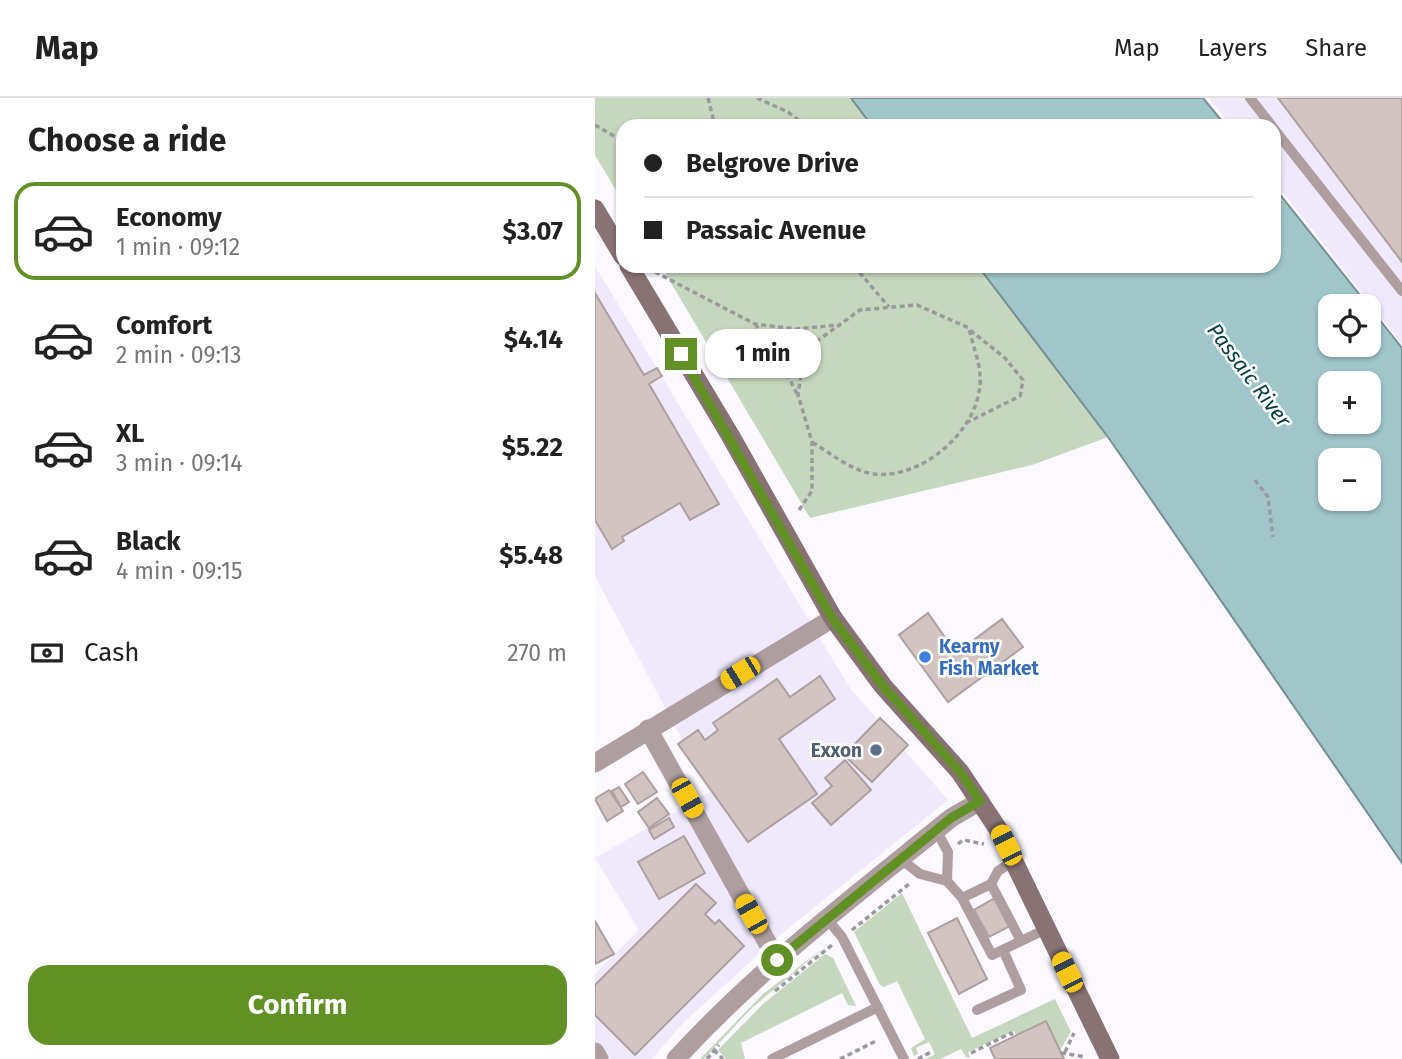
<!DOCTYPE html>
<html lang="en">
<head>
<meta charset="utf-8">
<style>
  body { margin:0; font-family:"Fira Sans",sans-serif; background:#f6f6f6; color:#222; height:100vh; display:flex; flex-direction:column; font-size:26px; white-space:nowrap }
  * { box-sizing:border-box; margin:0 }
  p { font-size:23px; color:#767676 }
  .icon { flex:none; width:38px; height:38px; fill:none; stroke:currentColor; stroke-width:2; stroke-linecap:round; stroke-linejoin:round }
  .map { position:relative; flex:1; overflow:hidden }
  .panel { display:flex; flex-direction:column; background:#fff; width:595px }
  .panel>* { flex:none }
  .hud { position:absolute; left:21px; top:21px; width:665px; height:154px; border-radius:21px; box-shadow:0 2px 5px #0004; display:grid; align-content:center; height:154px; padding:0 28px; background:#fff }
  .controls { position:absolute; left:723px; top:196px; display:grid; gap:14px }
  .controls a { display:grid; place-items:center; width:63px; height:63px; border-radius:14px; background:#fff; box-shadow:0 2px 5px #0004; font-size:35px }
  .end { position:absolute; width:32px; height:32px; margin:-16px; border:9px solid #619025; background:#fff; box-shadow:0 0 0 4px #fff }
  .from { border-radius:50% }
  .bubble { position:absolute; height:49px; border-radius:21px; background:#fff; box-shadow:0 2px 5px #0004; font-size:23px; font-weight:700; line-height:49px; text-align:center }
  .car { position:absolute; width:21px; height:42px; margin:-21px -10px; border-radius:9px; box-shadow:0 0 5px 2px #0007; background:linear-gradient(#f5c518 24%,#345 0 40%,#f5c518 0 76%,#345 0 86%,#f5c518 0) }
  .hud b { display:flex; align-items:center; gap:24px; height:66px; font-size:26px }
  .hud b+b { border-top:2px solid #e0e0e0 }
  .hud i { width:18px; height:18px; background:#222 }
  ul { padding:0; list-style:none }
  li { display:flex; align-items:center; gap:21px; height:98px; margin:0 14px 10px; padding:0 14px; border:4px solid transparent; border-radius:21px }
  li div { flex:1 }
  li b { display:block; font-size:26px }
  li em { font-style:normal; font-weight:700 }
  li.active { border-color:#619025 }
  li>.icon { width:63px; height:63px; stroke-width:1.5 }
  h2 { padding:0 28px; font-size:32px; line-height:84px }
  .pay { display:flex; align-items:center; gap:18px; height:77px; padding:0 28px; font-size:26px }
  .pay p { margin-inline-start:auto }
  .action { display:flex; gap:14px; margin-top:auto; padding:14px 28px }
  .action a { flex:1; height:80px; border-radius:21px; background:#619025; color:#fff; font-size:28px; font-weight:700; line-height:80px; text-align:center }
  header { display:flex; align-items:center; gap:42px; box-sizing:border-box; height:98px; padding:0 35px; background:#fff; border-bottom:2px solid #e0e0e0 }
  header strong { font-size:33px }
  nav { display:flex; gap:38px; margin-inline-start:auto; font-size:24px }
  main { display:flex; flex:1; min-height:0 }
  .map>svg:first-child { display:block }
  .built { fill:#f0e9fb }
  .green { fill:#c5d7bd }
  .water { fill:#a0c6ca; stroke:#758f93; stroke-width:2; fill-rule:evenodd }
  .building { fill:#d1c4c3; stroke:#ada09f; stroke-width:2 }
  .lines { fill:none; stroke-linecap:round; stroke-linejoin:round }
  .path { stroke:#9b999e; stroke-width:3.5; stroke-dasharray:5 3.5; stroke-linecap:butt }
  .service { stroke:#ae9e9f; stroke-width:10 }
  .minor { stroke:#ae9e9f; stroke-width:19 }
  .tertiary { stroke:#ae9e9f; stroke-width:19 }
  .secondary { stroke:#887274; stroke-width:19 }
  .route { stroke:#619025; stroke-width:9 }
  .shop-dot { fill:#3f7fe0; stroke:#fff; stroke-width:2.5 }
  .service-dot { fill:#5c6f8a; stroke:#fff; stroke-width:2.5 }
  .labels { text-anchor:middle; stroke-width:5; stroke-linejoin:round; paint-order:stroke }
  .shop-label { font-size:19px; font-weight:bold; fill:#366cbe; stroke:#fff; text-anchor:start }
  .service-label { font-size:19px; font-weight:bold; fill:#4e5e75; stroke:#fff; text-anchor:end }
  .water-label { font-size:21px; font-style:italic; fill:#003c42; stroke:#fff }
</style>
</head>
<body>
<header>
<strong>Map</strong>
<nav><a>Map</a><a>Layers</a><a>Share</a></nav>
</header>
<main>
<section class="panel">
<h2>Choose a ride</h2>
<ul>
<li class="active"><svg class="icon" aria-label="car" viewBox="0 0 24 24"><path d="M5 17H2v-5l4-1 3-4h7l3 4 3 1v5h-3M9 17h6M6 11h13"/><circle cx="7" cy="17" r="2"/><circle cx="17" cy="17" r="2"/></svg><div><b>Economy</b><p>1 min · 09:12</p></div><em>$3.07</em></li>
<li><svg class="icon" aria-label="car" viewBox="0 0 24 24"><path d="M5 17H2v-5l4-1 3-4h7l3 4 3 1v5h-3M9 17h6M6 11h13"/><circle cx="7" cy="17" r="2"/><circle cx="17" cy="17" r="2"/></svg><div><b>Comfort</b><p>2 min · 09:13</p></div><em>$4.14</em></li>
<li><svg class="icon" aria-label="car" viewBox="0 0 24 24"><path d="M5 17H2v-5l4-1 3-4h7l3 4 3 1v5h-3M9 17h6M6 11h13"/><circle cx="7" cy="17" r="2"/><circle cx="17" cy="17" r="2"/></svg><div><b>XL</b><p>3 min · 09:14</p></div><em>$5.22</em></li>
<li><svg class="icon" aria-label="car" viewBox="0 0 24 24"><path d="M5 17H2v-5l4-1 3-4h7l3 4 3 1v5h-3M9 17h6M6 11h13"/><circle cx="7" cy="17" r="2"/><circle cx="17" cy="17" r="2"/></svg><div><b>Black</b><p>4 min · 09:15</p></div><em>$5.48</em></li>
</ul>
<div class="pay"><svg class="icon" aria-label="cash" viewBox="0 0 24 24"><path d="M3 7h18v10H3z"/><circle cx="12" cy="12" r="2"/></svg>Cash<p>270 m</p></div>
<div class="action"><a>Confirm</a></div>
</section>
<div class="map">
<svg width="807" height="961" viewBox="0 0 807 961">
  <rect width="100%" height="100%" fill="#fbf9ff"/>
  <path class="built" d="M 614,0 L 807,0 L 807,246 L 679,83 L 679,28 L 636,28 Z
    M 0,168 L 255,590 L 353,702 L 184,838 L 89,924 L 57,961 L 8,961 L 0,951 L 0,876 L 44,832 L 0,760 L 115,694 L 0,478 Z"/>
  <path class="green" d="M 0,0 L 256,0 L 277,28 L 28,28 L 28,104 L 0,57 Z
    M 66,168 L 383,168 L 513,339 L 437,367 L 215,420 Z
    M 307,795 L 377,940 L 460,901 L 476,934 L 465,952 L 450,923 L 421,937 L 419,933 L 373,954 L 375,960 L 371,959 L 366,951 L 345,961 L 331,961 L 340,956 L 334,944 L 321,950 L 323,956 L 319,958 L 316,950 L 330,941 L 302,883 L 289,889 L 285,887 L 259,834 Z
    M 231,848 L 157,910 L 109,961 L 105,961 L 168,896 Z
    M 230,856 L 238,860 L 261,908 L 253,907 L 247,895 L 146,945 L 150,961 L 131,961 L 123,952 L 168,906 Z"/>
  <path class="water" d="M 256,0 L 608,0 L 631,28 L 277,28 Z
    M 679,89 L 807,250 L 807,765 L 513,339 L 383,168 L 679,168 ZM 735,208 L 774,208 L 774,247 L 735,247 ZM 735,285 L 774,285 L 774,324 L 735,324 ZM 735,362 L 774,362 L 774,401 L 735,401 Z"/>
  <path class="building" d="M 683,0 L 807,0 L 807,164 Z
    M 0,195 L 49,277 L 62,270 L 67,278 L 54,286 L 124,406 L 95,422 L 85,405 L 27,439 L 29,443 L 17,451 L 0,422 Z
    M 333,515 L 361,555 L 407,521 L 428,549 L 353,604 L 304,537 Z
    M 225,578 L 240,601 L 184,641 L 222,696 L 153,744 L 83,646 L 103,632 L 110,642 L 123,632 L 118,625 L 182,581 L 195,599 Z
    M 285,620 L 313,647 L 277,684 L 249,657 Z
    M 250,662 L 276,692 L 236,727 L 217,705 L 237,688 L 230,680 Z
    M 48,674 L 62,694 L 43,706 L 30,686 Z
    M 24,689 L 34,704 L 26,709 L 17,693 Z
    M 14,692 L 28,713 L 12,723 L 0,701 Z
    M 62,700 L 74,716 L 54,730 L 43,714 Z
    M 74,720 L 79,729 L 59,741 L 54,732 Z
    M 89,738 L 110,775 L 64,801 L 43,764 Z
    M 101,786 L 121,805 L 110,816 L 120,826 L 124,822 L 149,848 L 40,957 L 0,917 L 0,887 Z
    M 400,800 L 415,828 L 394,839 L 379,812 Z
    M 362,820 L 392,881 L 364,896 L 333,835 Z
    M 0,823 L 19,856 L 0,866 Z
    M 451,923 L 469,961 L 400,961 L 395,950 Z"/>
  <g class="lines">
    <path class="path" d="M 113,0 L 120,28
      M 162,0 L 193,14 L 211,28
      M 0,27 L 28,43
      M 259,168 L 294,209
      M 60,174 L 160,226 L 201,231 L 242,227
      M 160,226 L 182,256 L 202,296
      M 371,325 L 425,298 L 428,282 L 410,260 L 375,232
      M 660,382 L 673,399 L 678,439
      M 204,412 L 217,393 L 217,344 L 203,297 L 207,270 L 222,243 L 265,212 L 322,207 L 374,230 C 377,245 384,262 385,277 C 389,328 329,382 279,376 C 257,373 235,355 217,344
      M 363,746 L 368,742 L 389,746
      M 257,832 L 314,786
      M 180,893 L 237,847
      M 119,952 L 128,961
      M 470,954 L 479,935
      M 376,955 L 416,935 L 418,939
      M 466,955 L 491,959
      M 112,961 L 124,947
      M 245,961 L 281,943
      M 323,961 L 336,954"/>
    <path class="service" d="M 655,0 L 677,28
      M 679,31 L 807,193
      M 341,732 L 353,754 L 352,783 L 367,800 L 397,857 L 426,843 L 396,786 L 367,800
      M 307,762 L 325,776 L 352,783
      M 396,786 L 403,773 L 419,763
      M 232,821 L 247,839 L 309,961
      M 426,843 L 451,831
      M 382,912 L 426,892 L 408,852
      M 177,961 L 283,909"/>
    <path class="minor" d="M 53,631 L 182,862
      M 0,665 L 238,520
      M 0,954 L 4,961"/>
    <path class="tertiary" d="M 81,961 C 163,871 261,797 356,720 L 385,703"/>
    <path class="secondary" d="M 0,111 L 28,158
      M 34,168 L 135,337 L 238,520 L 288,588 L 365,674 L 403,731 L 515,961"/>
  </g>
  <g class="lines">
    <path class="route" d="M 86,256 L 237,520 L 288,588 L 365,674 L 385,703 L 356,720 L 182,862"/>
  </g>
  <circle class="shop-dot" cx="330" cy="559" r="7"/>
  <circle class="service-dot" cx="281" cy="652" r="7"/>
  <g class="labels">
    <g class="shop-label">
      <text x="344" y="555">Kearny<tspan x="344" dy="22">Fish Market</tspan></text>
    </g>
    <g class="service-label">
      <text x="267" y="659">Exxon</text>
    </g>
    <g class="water-label">
      <text transform="translate(654 277) rotate(53)" y="7">Passaic River</text>
    </g>
  </g>
</svg>
<div class="controls">
<a><svg class="icon" aria-label="locate" viewBox="0 0 24 24"><circle cx="12" cy="12" r="6"/><path d="M12 2v4M12 18v4M2 12h4M18 12h4"/></svg></a>
<a>+</a>
<a>−</a>
</div>
<i class="end from" style="left:182px;top:862px"></i>
<i class="end" style="left:86px;top:256px"></i>
<div class="bubble" style="left:110px;top:231px;width:116px">1 min</div>
<i class="car" style="left:145px;top:575px;rotate:239deg"></i>
<i class="car" style="left:92px;top:700px;rotate:151deg"></i>
<i class="car" style="left:411px;top:747px;rotate:334deg"></i>
<i class="car" style="left:156px;top:816px;rotate:331deg"></i>
<i class="car" style="left:472px;top:874px;rotate:334deg"></i>
<div class="hud">
<b><i class="from"></i>Belgrove Drive</b>
<b><i></i>Passaic Avenue</b>
</div>
</div>
</main>
</body>
</html>
